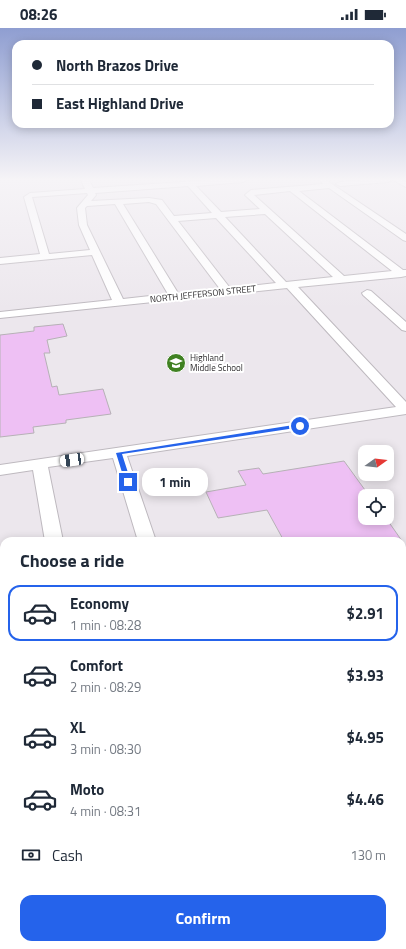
<!DOCTYPE html>
<html lang="en">
<head>
<meta charset="utf-8">
<style>
  body { margin:0; font-family:"Titillium Web",sans-serif; background:#f6f6f7; color:#1f2937; height:100vh; display:flex; flex-direction:column; font-size:15px; white-space:nowrap }
  * { box-sizing:border-box; margin:0 }
  p { font-size:13px; color:#747a83 }
  .icon { flex:none; width:22px; height:22px; fill:none; stroke:currentColor; stroke-width:2; stroke-linecap:round; stroke-linejoin:round }
  .map { position:relative; flex:1; overflow:hidden }
  .drawer { position:absolute; left:0px; top:509px; width:406px; height:412px; display:flex; flex-direction:column; background:#fff; border-radius:12px 12px 0 0; box-shadow:0 2px 10px #0003 }
  .drawer>* { flex:none }
  .top-card { position:absolute; left:12px; top:12px; width:382px; height:88px; border-radius:12px; box-shadow:0 2px 10px #0003; display:grid; align-content:center; height:88px; padding:0 20px; background:#fff }
  .needle { width:26px; rotate:75deg }
  .tools { position:absolute; left:358px; top:417px; display:grid; gap:8px }
  .tools a { display:grid; place-items:center; width:36px; height:36px; border-radius:8px; background:#fff; box-shadow:0 2px 10px #0003; font-size:20px }
  .end { position:absolute; width:18px; height:18px; margin:-9px; border:5px solid #2563eb; background:#fff; box-shadow:0 0 0 2px #fff }
  .from { border-radius:50% }
  .bubble { position:absolute; height:28px; border-radius:12px; background:#fff; box-shadow:0 2px 10px #0003; font-size:13px; font-weight:700; line-height:28px; text-align:center }
  .car { position:absolute; width:12px; height:24px; margin:-12px -6px; border-radius:5px; box-shadow:0 0 3px 1px #0007; background:linear-gradient(#fff 24%,#345 0 40%,#fff 0 76%,#345 0 86%,#fff 0) }
  .top-card b { display:flex; align-items:center; gap:14px; height:38px; font-size:15px }
  .top-card b+b { border-top:1px solid #e0e1e3 }
  .top-card i { width:10px; height:10px; background:#1f2937 }
  ul { padding:0; list-style:none }
  li { display:flex; align-items:center; gap:12px; height:56px; margin:0 8px 6px; padding:0 12px; border:2px solid transparent; border-radius:12px }
  li div { flex:1 }
  li b { display:block; font-size:15px }
  li em { font-style:normal; font-weight:700 }
  li.selected { border-color:#2563eb }
  li>.icon { width:36px; height:36px; stroke-width:1.5 }
  h2 { padding:0 20px; font-size:18px; line-height:48px }
  .pay { display:flex; align-items:center; gap:10px; height:44px; padding:0 20px; font-size:15px }
  .pay p { margin-inline-start:auto }
  .cta { display:flex; gap:8px; margin-top:auto; padding:8px 20px }
  .cta a { flex:1; height:46px; border-radius:12px; background:#2563eb; color:#fff; font-size:16px; font-weight:700; line-height:46px; text-align:center }
  .status { display:flex; justify-content:space-between; align-items:center; height:28px; padding:0 20px; background:#fff; direction:ltr }
  .status svg { height:11px; fill:currentColor }
  .map>svg:first-child { display:block }
  .building { fill:#eec0f4; stroke:#b6b1b6 }
  .lines { fill:none; stroke-linecap:round; stroke-linejoin:round }
  .minor-casing { stroke:#beb9bf; stroke-width:2 }
  .minor { fill:#fff; fill-rule:evenodd }
  .route { fill:#2563eb }
  .labels { text-anchor:middle; stroke-width:4; stroke-linejoin:round; paint-order:stroke }
  .far-street-label { font-size:9px; fill:#2d2b2d; stroke:#fff }
  .far-poi-label { font-size:9px; fill:#2d2b2d; stroke:#fff; text-anchor:start }
</style>
</head>
<body>
<div class="status"><b>08:26</b><svg viewBox="0 0 49 12"><path d="M0 12V9h3v3zM5 12V6h3v6zM10 12V3h3v9zM15 12V0h3v12zM26 1h20v11H26zM47 4h2v5h-2z"/></svg></div>
<div class="map">
<svg width="406" height="921" viewBox="0 0 406 921">
  <rect width="100%" height="100%" fill="#ece7ed"/>
  <path class="building" d="M 63,296 L 67,308 L 47,312 L 50,325 L 44,325 L 52,359 L 57,358 L 59,367 L 103,361 L 111,386 L 66,392 L 66,395 L 33,399 L 34,405 L 0,409 L 0,307 L 34,303 L 34,299 Z
    M 344,433 L 365,462 L 365,490 L 386,490 L 402,513 L 284,513 L 267,482 L 218,490 L 206,464 L 246,457 L 238,443 L 259,440 L 263,446 Z"/>
  <g class="lines">
    <defs>
      <path id="minor" d="M 81,152 L 89,152 L 93,160 L 212,152 L 247,152 L 243,154 L 196,158 L 221,184 L 260,181 L 245,167 L 251,162 L 323,156 L 320,152 L 326,152 L 406,206 L 406,213 L 403,212 L 329,160 L 299,163 L 403,242 L 406,242 L 406,248 L 401,249 L 298,259 L 406,374 L 406,386 L 127,428 L 156,513 L 138,513 L 113,430 L 48,439 L 63,513 L 45,513 L 33,442 L 0,447 L 0,437 L 396,379 L 287,260 L 0,290 L 0,284 L 112,272 L 92,227 L 0,236 L 0,230 L 40,226 L 24,169 L 30,165 L 85,161 ZM 188,158 L 212,185 L 174,188 L 162,172 L 149,170 L 91,173 L 96,167 L 95,165 ZM 290,163 L 392,243 L 344,248 L 254,167 ZM 87,165 L 88,167 L 77,180 L 79,197 L 90,222 L 49,226 L 32,169 ZM 149,174 L 156,176 L 220,261 L 178,265 L 123,176 ZM 115,176 L 168,266 L 123,271 L 87,197 L 85,180 L 87,178 ZM 265,186 L 333,249 L 286,254 L 225,189 ZM 216,190 L 276,255 L 230,260 L 178,193 Z
        M 362,152 L 392,152 L 388,154 L 340,158 L 336,156 L 340,154 Z
        M 393,152 L 402,152 L 406,154 L 406,159 Z
        M 367,262 L 371,263 L 406,294 L 406,303 L 402,302 L 363,267 L 362,265 Z
        M 406,648 L 406,666 L 402,667 L 402,649 Z
        M 4,871 L 4,906 L 0,908 L 0,873 Z
        M 406,884 L 406,912 L 402,913 L 402,885 Z
        M 130,917 L 158,917 L 157,921 L 129,921 Z
        M 312,917 L 353,917 L 352,921 L 311,921 Z"/>
    </defs>
    <use href="#minor" class="minor-casing"/>
    <use href="#minor" class="minor"/>
  </g>
  <linearGradient id="sky" x2="0" y2="1"><stop stop-color="#8f9ed1"/><stop offset="0.54" stop-color="#f6f4f7"/><stop offset="1" stop-color="#f6f4f7" stop-opacity="0"/></linearGradient>
  <rect width="406" height="281" fill="url(#sky)"/>
  <path class="route" d="M 300,396 L 302,399 L 122,426 L 131,454 L 128,456 L 125,454 L 116,425 Z"/>
  <defs>
    <symbol id="school-disc" viewBox="-11 -11 22 22"><circle r="9.5" fill="#408122" stroke="#fff"/><path d="M0-5L7-2L0 1L-7-2ZM-4 1L0 2.5L4 1V4Q0 6-4 4Z" fill="#fff"/></symbol>
  </defs>
  <g fill-rule="evenodd">
    <use href="#school-disc" x="165" y="324" width="22" height="22"/>
  </g>
  <g class="labels">
    <g class="far-street-label">
      <text transform="translate(203 266) rotate(-6)" y="3">NORTH JEFFERSON STREET</text>
    </g>
    <g class="far-poi-label">
      <text x="190" y="333">Highland<tspan x="190" dy="10">Middle School</tspan></text>
    </g>
  </g>
</svg>
<div class="tools">
<a><svg class="needle" viewBox="-14 -14 28 28"><path d="M0-13l5 13h-10z" fill="#e53935"/><path d="M0 13l5-13h-10z" fill="#747a83"/></svg></a>
<a><svg class="icon" aria-label="locate" viewBox="0 0 24 24"><circle cx="12" cy="12" r="6"/><path d="M12 2v4M12 18v4M2 12h4M18 12h4"/></svg></a>
</div>
<i class="end from" style="left:300px;top:398px"></i>
<i class="end" style="left:128px;top:454px"></i>
<div class="bubble" style="left:142px;top:440px;width:66px">1 min</div>
<i class="car" style="left:72px;top:432px;rotate:262deg"></i>
<div class="top-card">
<b><i class="from"></i>North Brazos Drive</b>
<b><i></i>East Highland Drive</b>
</div>
<section class="drawer">
<h2>Choose a ride</h2>
<ul>
<li class="selected"><svg class="icon" aria-label="car" viewBox="0 0 24 24"><path d="M5 17H2v-5l4-1 3-4h7l3 4 3 1v5h-3M9 17h6M6 11h13"/><circle cx="7" cy="17" r="2"/><circle cx="17" cy="17" r="2"/></svg><div><b>Economy</b><p>1 min · 08:28</p></div><em>$2.91</em></li>
<li><svg class="icon" aria-label="car" viewBox="0 0 24 24"><path d="M5 17H2v-5l4-1 3-4h7l3 4 3 1v5h-3M9 17h6M6 11h13"/><circle cx="7" cy="17" r="2"/><circle cx="17" cy="17" r="2"/></svg><div><b>Comfort</b><p>2 min · 08:29</p></div><em>$3.93</em></li>
<li><svg class="icon" aria-label="car" viewBox="0 0 24 24"><path d="M5 17H2v-5l4-1 3-4h7l3 4 3 1v5h-3M9 17h6M6 11h13"/><circle cx="7" cy="17" r="2"/><circle cx="17" cy="17" r="2"/></svg><div><b>XL</b><p>3 min · 08:30</p></div><em>$4.95</em></li>
<li><svg class="icon" aria-label="car" viewBox="0 0 24 24"><path d="M5 17H2v-5l4-1 3-4h7l3 4 3 1v5h-3M9 17h6M6 11h13"/><circle cx="7" cy="17" r="2"/><circle cx="17" cy="17" r="2"/></svg><div><b>Moto</b><p>4 min · 08:31</p></div><em>$4.46</em></li>
</ul>
<div class="pay"><svg class="icon" aria-label="cash" viewBox="0 0 24 24"><path d="M3 7h18v10H3z"/><circle cx="12" cy="12" r="2"/></svg>Cash<p>130 m</p></div>
<div class="cta"><a>Confirm</a></div>
</section>
</div>
</body>
</html>
